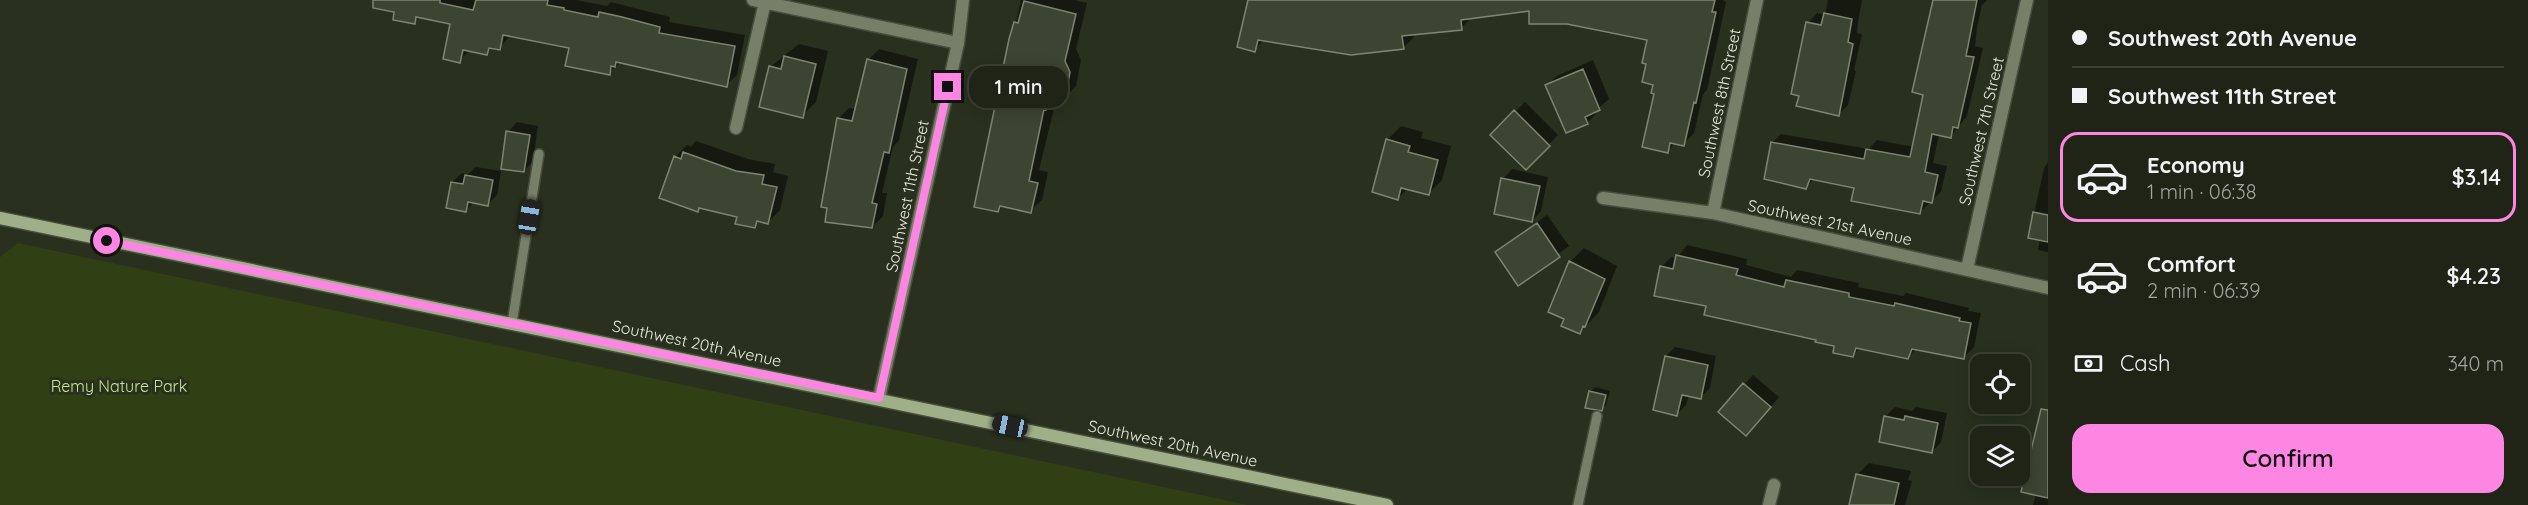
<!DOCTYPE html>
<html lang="en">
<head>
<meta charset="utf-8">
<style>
  body { margin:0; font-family:Quicksand,sans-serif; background:#2c3023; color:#f1f3f6; height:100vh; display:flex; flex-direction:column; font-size:22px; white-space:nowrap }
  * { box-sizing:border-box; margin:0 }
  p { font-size:20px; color:#a1a4a1 }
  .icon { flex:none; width:33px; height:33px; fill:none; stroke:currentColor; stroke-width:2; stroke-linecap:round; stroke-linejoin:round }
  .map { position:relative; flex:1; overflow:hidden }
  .side { display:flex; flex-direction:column; background:#1f2416; width:480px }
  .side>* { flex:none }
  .banner { display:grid; align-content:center; height:132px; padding:0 24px; background:#1f2416 }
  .controls { position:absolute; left:1970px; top:354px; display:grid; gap:12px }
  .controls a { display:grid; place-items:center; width:60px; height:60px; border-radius:12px; background:#1f2416; box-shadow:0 3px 15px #0003,0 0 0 2px #3c4135; font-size:30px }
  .end { position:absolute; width:27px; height:27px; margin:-14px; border:8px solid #fd86e3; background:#111; box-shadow:0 0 0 3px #111 }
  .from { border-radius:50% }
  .bubble { position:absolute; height:42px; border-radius:18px; background:#1f2416; box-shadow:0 3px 15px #0003,0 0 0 2px #3c4135; font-size:20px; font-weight:600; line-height:42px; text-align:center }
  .car { position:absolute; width:18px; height:36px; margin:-18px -9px; border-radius:8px; box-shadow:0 0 4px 2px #0007; background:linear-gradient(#222 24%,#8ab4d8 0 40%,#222 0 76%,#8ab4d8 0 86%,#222 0) }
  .banner b { display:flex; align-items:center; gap:21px; height:57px; font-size:22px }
  .banner b+b { border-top:2px solid #3c4135 }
  .banner i { width:15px; height:15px; background:#f1f3f6 }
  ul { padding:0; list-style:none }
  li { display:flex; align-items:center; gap:18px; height:90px; margin:0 12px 9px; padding:0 12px; border:3px solid transparent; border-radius:18px }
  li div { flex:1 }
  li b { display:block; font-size:22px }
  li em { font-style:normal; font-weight:600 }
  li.selected { border-color:#fd86e3 }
  li>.icon { width:54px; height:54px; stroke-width:1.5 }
  .pay { display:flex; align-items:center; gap:15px; height:66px; padding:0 24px; font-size:22px }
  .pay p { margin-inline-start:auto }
  .cta { display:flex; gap:12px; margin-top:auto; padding:12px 24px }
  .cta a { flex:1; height:69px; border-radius:18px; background:#fd86e3; color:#111; font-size:24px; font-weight:600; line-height:69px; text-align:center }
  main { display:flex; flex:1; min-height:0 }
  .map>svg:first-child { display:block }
  .green { fill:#303f14 }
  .shadow { fill:#0007 }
  .building { fill:#3d4532; stroke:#7d8570; stroke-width:1.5 }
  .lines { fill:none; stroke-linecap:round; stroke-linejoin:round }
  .lane-casing { stroke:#474e3d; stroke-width:12 }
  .street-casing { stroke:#474e3d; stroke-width:15 }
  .secondary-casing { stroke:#474e3d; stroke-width:15 }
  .lane { stroke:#768068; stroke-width:9 }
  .street { stroke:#768068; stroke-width:12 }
  .secondary { stroke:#9fb089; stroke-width:12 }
  .route { stroke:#fd86e3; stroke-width:8 }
  .labels { text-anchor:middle; stroke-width:6; stroke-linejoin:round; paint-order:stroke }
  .street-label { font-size:16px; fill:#e5eadf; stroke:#29301e }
  .park-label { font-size:16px; fill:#c5e692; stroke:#29301e }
</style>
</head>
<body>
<main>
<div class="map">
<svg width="2048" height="505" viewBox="0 0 2048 505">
  <rect width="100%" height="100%" fill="#29301e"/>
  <path class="green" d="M 18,243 L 1248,505 L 0,505 L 0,257 Z"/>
  <path class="shadow" d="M 392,0 L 576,0 L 607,6 L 611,2 L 670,17 L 669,22 L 745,35 L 737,75 L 726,85 L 621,62 L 609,73 L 570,47 L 511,35 L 499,48 L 493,47 L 486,53 L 470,50 L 459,61 L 451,23 L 420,17 L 414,22 L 396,12 Z
    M 1021,0 L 1075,0 L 1087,3 L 1076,49 L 1081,60 L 1076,86 L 1065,97 L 1057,96 L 1039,170 L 1048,172 L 1042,200 L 1030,211 L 1003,206 L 998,211 L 976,206 Z
    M 1249,0 L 1723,0 L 1726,2 L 1707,90 L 1703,94 L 1694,133 L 1683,144 L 1676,142 L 1667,151 L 1648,62 L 1648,39 L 1530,10 L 1472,17 L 1461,28 L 1413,33 L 1414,37 L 1403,48 L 1265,39 L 1254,50 Z
    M 1828,0 L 1862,0 L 1858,21 L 1857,33 L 1862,34 L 1854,70 L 1856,71 L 1848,105 L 1839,114 L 1808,23 L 1817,13 L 1825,15 Z
    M 1933,0 L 1987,0 L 1982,5 L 1977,27 L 1975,46 L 1983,48 L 1967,116 L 1951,136 L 1939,134 L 1933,163 L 1947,166 L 1941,192 L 1920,212 L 1855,187 L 1815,178 L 1806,187 L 1772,143 L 1781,134 L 1869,149 L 1877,140 L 1914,147 L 1925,94 Z
    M 799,44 L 828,51 L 816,102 L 802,116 L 770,67 Z
    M 879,49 L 918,59 L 899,140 L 893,147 L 882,193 L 887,193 L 883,216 L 872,227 L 838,119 L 849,108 L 856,109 L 868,60 Z
    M 1593,60 L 1609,99 L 1595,111 L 1596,114 L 1587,123 L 1547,85 L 1557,76 Z
    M 1525,102 L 1558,135 L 1526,168 L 1492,135 Z
    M 517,122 L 538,126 L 533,161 L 524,171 L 508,132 Z
    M 1401,126 L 1423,132 L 1421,138 L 1451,146 L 1442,180 L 1428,194 L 1408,188 L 1398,198 L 1387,140 Z
    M 696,141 L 748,159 L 775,164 L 773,172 L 788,176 L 780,210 L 768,222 L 761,220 L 754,226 L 738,216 L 701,207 L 698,210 L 675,157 L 687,145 L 691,147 Z
    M 2048,162 L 2048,252 L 2038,250 L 2040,239 L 2029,237 L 2044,168 Z
    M 476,167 L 501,171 L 497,195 L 488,204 L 474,202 L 466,210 L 452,182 L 462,173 L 468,174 Z
    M 1512,169 L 1548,177 L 1541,211 L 1532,221 L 1503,179 Z
    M 1547,215 L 1569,246 L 1518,284 L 1497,252 Z
    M 1687,245 L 1747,259 L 1746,265 L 1791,277 L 1797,270 L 1859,283 L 1858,287 L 1903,296 L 1906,293 L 1969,308 L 1968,311 L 1981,313 L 1974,347 L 1963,358 L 1917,348 L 1907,358 L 1861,347 L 1852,356 L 1836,345 L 1708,305 L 1661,267 L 1671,257 L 1677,258 Z
    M 1584,248 L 1617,266 L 1599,312 L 1580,332 L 1566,318 L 1570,262 Z
    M 1675,347 L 1716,356 L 1710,388 L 1700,398 L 1689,395 L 1686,405 L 1677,414 L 1666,356 Z
    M 1753,375 L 1779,397 L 1756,425 L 1720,412 Z
    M 1595,387 L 1610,391 L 1606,405 L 1601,410 L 1590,392 Z
    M 1895,407 L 1912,411 L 1916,407 L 1947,413 L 1941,442 L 1932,452 L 1885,417 Z
    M 2048,427 L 2048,505 L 2033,505 L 2036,494 Z
    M 1869,463 L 1911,471 L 1908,480 L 1912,481 L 1905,505 L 1850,505 L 1857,475 Z"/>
  <path class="building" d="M 373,0 L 440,0 L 440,3 L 473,10 L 476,0 L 548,0 L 547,5 L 564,8 L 564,10 L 598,17 L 599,12 L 622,17 L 660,27 L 659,33 L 735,46 L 727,87 L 616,62 L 615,67 L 611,66 L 610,75 L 565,66 L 569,48 L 503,35 L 500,50 L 489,48 L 487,55 L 463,50 L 460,63 L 443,59 L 450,24 L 416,17 L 415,24 L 393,20 L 394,12 L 373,8 Z
    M 1248,0 L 1715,0 L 1712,12 L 1716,12 L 1696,103 L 1694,102 L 1684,146 L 1670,143 L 1668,153 L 1642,147 L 1654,94 L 1651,93 L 1653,85 L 1642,82 L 1646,64 L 1642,63 L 1647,40 L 1567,24 L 1529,24 L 1529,11 L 1461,20 L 1462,30 L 1402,36 L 1404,49 L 1351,55 L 1258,40 L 1255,52 L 1237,47 Z
    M 1933,0 L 1977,0 L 1966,56 L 1974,57 L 1958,128 L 1953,127 L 1951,138 L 1932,134 L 1925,172 L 1938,175 L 1932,203 L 1923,201 L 1920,214 L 1851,201 L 1854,188 L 1810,179 L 1806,189 L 1764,179 L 1771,142 L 1864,159 L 1866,149 L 1910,157 L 1923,95 L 1912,92 Z
    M 1024,1 L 1076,14 L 1065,61 L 1070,72 L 1065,99 L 1049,96 L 1046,110 L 1044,109 L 1029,181 L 1038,183 L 1031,213 L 1000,206 L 998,212 L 974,207 L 1009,39 L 1014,22 L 1018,23 Z
    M 1824,13 L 1852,19 L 1848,42 L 1853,44 L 1839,116 L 1796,106 L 1799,96 L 1791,94 L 1806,22 L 1821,25 Z
    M 784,56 L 816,64 L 803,118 L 759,107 L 769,66 L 781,69 Z
    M 867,59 L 907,69 L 889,153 L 884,152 L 872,203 L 877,204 L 872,228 L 825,222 L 827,208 L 821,207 L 837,118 L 852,121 Z
    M 1583,69 L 1600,110 L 1585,117 L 1588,124 L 1566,133 L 1545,85 Z
    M 1514,110 L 1550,146 L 1526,170 L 1490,135 Z
    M 506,131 L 530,135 L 524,172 L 501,169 Z
    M 1386,139 L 1410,146 L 1408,152 L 1438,160 L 1429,195 L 1401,188 L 1398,200 L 1372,192 Z
    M 683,152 L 736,171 L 764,175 L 762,184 L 777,187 L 768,224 L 757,221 L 755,228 L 735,224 L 737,217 L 699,208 L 698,212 L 659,198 L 674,156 L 681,159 Z
    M 465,175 L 493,180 L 488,206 L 468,202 L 466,212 L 446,208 L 451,182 L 463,184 Z
    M 1501,178 L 1540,186 L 1532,222 L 1494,214 Z
    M 2033,212 L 2048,215 L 2048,242 L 2028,238 Z
    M 1537,223 L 1560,257 L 1518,286 L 1495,252 Z
    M 1676,255 L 1738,269 L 1736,275 L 1784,287 L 1786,280 L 1849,293 L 1849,297 L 1894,306 L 1895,303 L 1960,318 L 1959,321 L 1971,323 L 1964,359 L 1912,349 L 1908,359 L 1856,348 L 1853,357 L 1833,353 L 1834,346 L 1815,342 L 1816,340 L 1704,315 L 1706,306 L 1654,296 L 1660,266 L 1673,269 Z
    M 1569,261 L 1605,279 L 1585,327 L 1583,326 L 1580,334 L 1561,326 L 1564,319 L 1548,312 Z
    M 1665,356 L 1708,365 L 1701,399 L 1682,395 L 1677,416 L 1653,410 Z
    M 1743,383 L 1771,407 L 1746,436 L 1718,412 Z
    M 1589,391 L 1606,395 L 1602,411 L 1585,408 Z
    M 2041,409 L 2048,410 L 2048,498 L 2021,492 Z
    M 1884,416 L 1904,420 L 1905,416 L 1938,423 L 1932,453 L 1879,442 Z
    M 1856,474 L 1899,483 L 1894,505 L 1849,505 Z"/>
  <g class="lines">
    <defs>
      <path id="lane" d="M 512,323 L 539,154
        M 1578,505 L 1597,416"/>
      <path id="street" d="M 753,0 L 958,43
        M 736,128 L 765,2
        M 1603,198 L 1713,213 L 2048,288
        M 1713,213 L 1757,0
        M 1967,269 L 2027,0
        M 879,398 L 958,43 L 963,0
        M 1769,505 L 1774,485"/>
      <path id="secondary" d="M 0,218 L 1387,505"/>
    </defs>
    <use href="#lane" class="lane-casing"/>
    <use href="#street" class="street-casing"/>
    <use href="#secondary" class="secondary-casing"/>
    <use href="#lane" class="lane"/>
    <use href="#street" class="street"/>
    <use href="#secondary" class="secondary"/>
  </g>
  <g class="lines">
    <path class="route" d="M 107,241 L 879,398 L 948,87"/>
  </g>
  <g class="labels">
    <g class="street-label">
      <text transform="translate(1719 103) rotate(-78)" y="6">Southwest 8th Street</text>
      <text transform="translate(1981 131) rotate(-77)" y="6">Southwest 7th Street</text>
      <text transform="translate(907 196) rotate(-78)" y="6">Southwest 11th Street</text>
      <text transform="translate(1830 222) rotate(12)" y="6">Southwest 21st Avenue</text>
      <text transform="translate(697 343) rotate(12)" y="6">Southwest 20th Avenue</text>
      <text transform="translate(1173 443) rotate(12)" y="6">Southwest 20th Avenue</text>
    </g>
    <g class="park-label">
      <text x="119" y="392">Remy Nature Park</text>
    </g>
  </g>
</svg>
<div class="controls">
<a><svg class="icon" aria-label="locate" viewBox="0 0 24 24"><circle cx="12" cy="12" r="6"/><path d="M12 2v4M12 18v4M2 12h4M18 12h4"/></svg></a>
<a><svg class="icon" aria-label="layers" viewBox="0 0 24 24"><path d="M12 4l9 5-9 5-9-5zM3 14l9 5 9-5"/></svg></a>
</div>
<i class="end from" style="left:107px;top:241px"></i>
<i class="end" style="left:948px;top:87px"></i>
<div class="bubble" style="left:969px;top:66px;width:99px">1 min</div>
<i class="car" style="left:529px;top:217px;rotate:9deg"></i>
<i class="car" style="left:1010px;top:426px;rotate:282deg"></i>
</div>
<section class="side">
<div class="banner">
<b><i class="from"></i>Southwest 20th Avenue</b>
<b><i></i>Southwest 11th Street</b>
</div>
<ul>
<li class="selected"><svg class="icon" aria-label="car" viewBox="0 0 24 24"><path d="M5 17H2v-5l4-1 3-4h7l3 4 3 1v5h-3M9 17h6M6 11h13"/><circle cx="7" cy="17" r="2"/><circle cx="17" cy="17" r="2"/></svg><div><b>Economy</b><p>1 min · 06:38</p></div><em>$3.14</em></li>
<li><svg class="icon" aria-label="car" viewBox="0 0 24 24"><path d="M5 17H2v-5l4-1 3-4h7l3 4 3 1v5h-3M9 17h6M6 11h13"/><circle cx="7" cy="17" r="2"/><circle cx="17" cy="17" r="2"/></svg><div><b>Comfort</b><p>2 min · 06:39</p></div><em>$4.23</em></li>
</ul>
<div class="pay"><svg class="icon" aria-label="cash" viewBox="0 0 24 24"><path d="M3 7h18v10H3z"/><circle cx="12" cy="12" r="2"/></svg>Cash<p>340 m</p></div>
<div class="cta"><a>Confirm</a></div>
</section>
</main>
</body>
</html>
